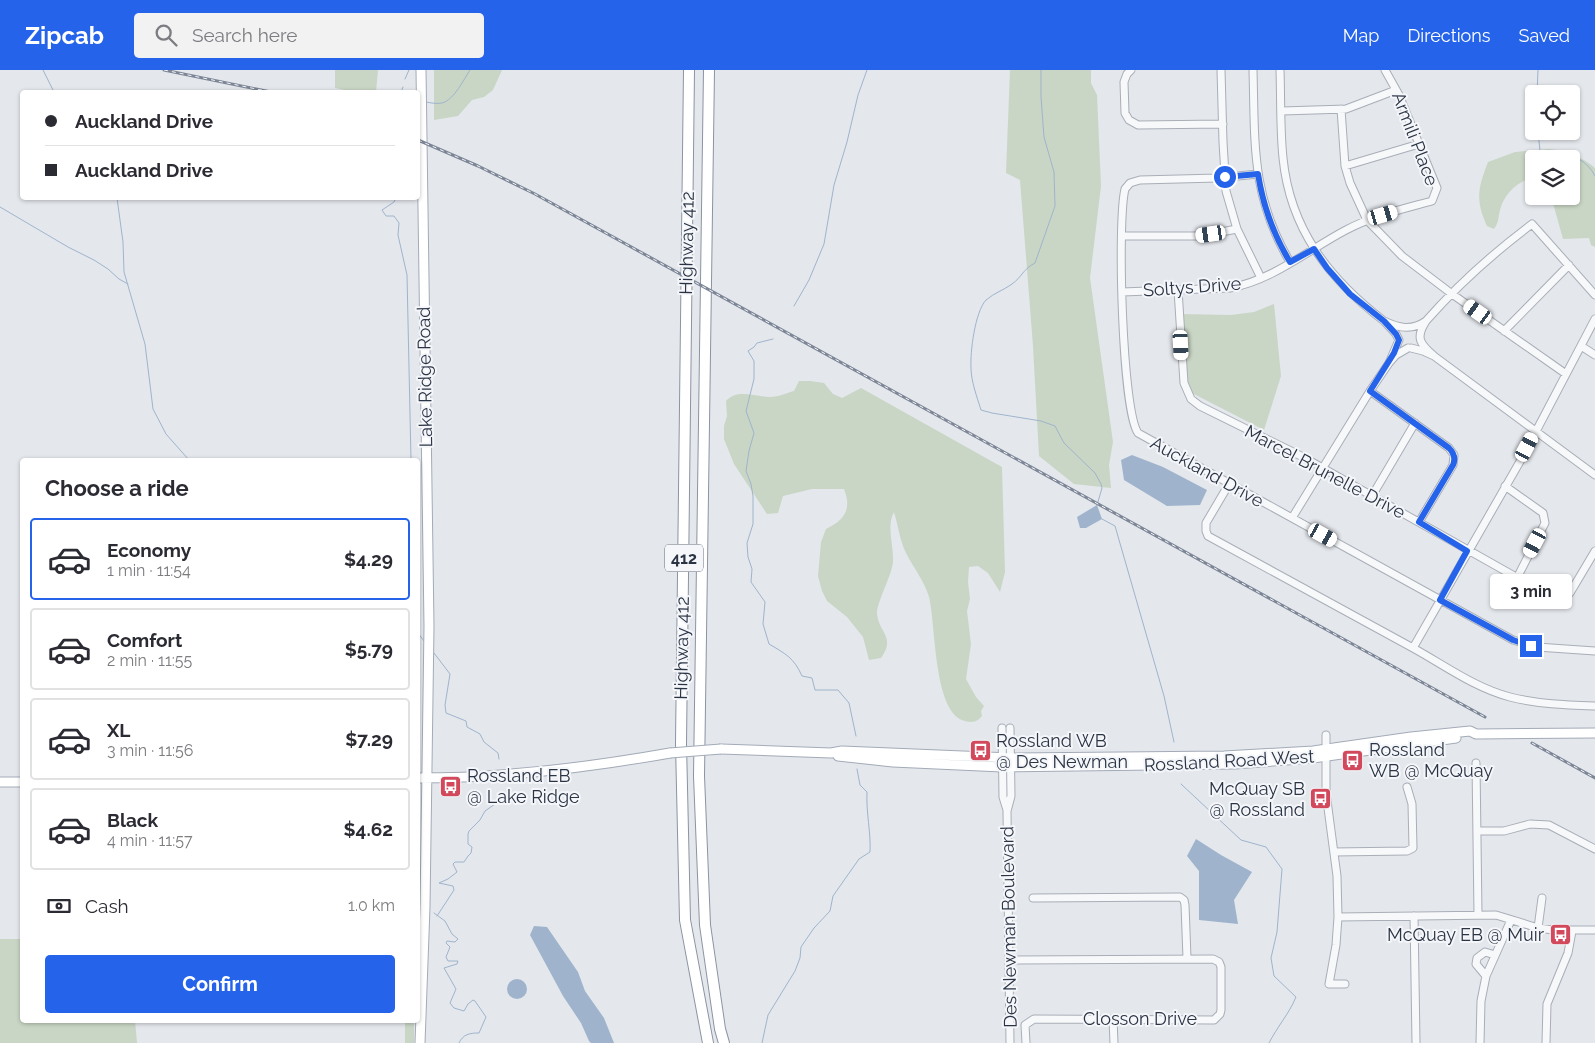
<!DOCTYPE html>
<html lang="en">
<head>
<meta charset="utf-8">
<style>
  body { margin:0; font-family:Raleway,sans-serif; background:#f2f2f3; color:#2b2b33; height:100vh; display:flex; flex-direction:column; font-size:19px; white-space:nowrap }
  * { box-sizing:border-box; margin:0 }
  p { font-size:16px; color:#7c7c81 }
  .icon { flex:none; width:28px; height:28px; fill:none; stroke:currentColor; stroke-width:2; stroke-linecap:round; stroke-linejoin:round }
  .map { position:relative; flex:1; overflow:hidden }
  .drawer { position:absolute; left:20px; top:388px; width:400px; height:565px; display:flex; flex-direction:column; background:#fff; border-radius:5px; box-shadow:0 1px 4px #0004 }
  .drawer>* { flex:none }
  .hud { position:absolute; left:20px; top:20px; width:400px; height:110px; border-radius:5px; box-shadow:0 1px 4px #0004; display:grid; align-content:center; height:110px; padding:0 25px; background:#fff }
  .buttons { position:absolute; left:1525px; top:15px; display:grid; gap:10px }
  .buttons a { display:grid; place-items:center; width:55px; height:55px; border-radius:5px; background:#fff; box-shadow:0 1px 4px #0004; font-size:25px }
  .end { position:absolute; width:22px; height:22px; margin:-11px; border:6px solid #2563eb; background:#fff; box-shadow:0 0 0 2px #fff }
  .from { border-radius:50% }
  .bubble { position:absolute; height:35px; border-radius:5px; background:#fff; box-shadow:0 1px 4px #0004; font-size:16px; font-weight:700; line-height:35px; text-align:center }
  .car { position:absolute; width:15px; height:30px; margin:-15px -8px; border-radius:6px; box-shadow:0 0 4px 1px #0007; background:linear-gradient(#fff 24%,#345 0 40%,#fff 0 76%,#345 0 86%,#fff 0) }
  .hud b { display:flex; align-items:center; gap:18px; height:48px; font-size:19px }
  .hud b+b { border-top:1px solid #e1e1e2 }
  .hud i { width:12px; height:12px; background:#2b2b33 }
  ul { padding:0; list-style:none }
  li { display:flex; align-items:center; gap:15px; height:82px; margin:0 10px 8px; padding:0 15px; border:2px solid #e1e1e2; border-radius:5px }
  li div { flex:1 }
  li b { display:block; font-size:19px }
  li em { font-style:normal; font-weight:700 }
  li.active { border-color:#2563eb }
  li>.icon { width:45px; height:45px; stroke-width:1.5 }
  h2 { padding:0 25px; font-size:22px; line-height:60px }
  .pay { display:flex; align-items:center; gap:12px; height:55px; padding:0 25px; font-size:19px }
  .pay p { margin-inline-start:auto }
  .cta { display:flex; gap:10px; margin-top:auto; padding:10px 25px }
  .cta a { flex:1; height:58px; border-radius:5px; background:#2563eb; color:#fff; font-size:20px; font-weight:700; line-height:58px; text-align:center }
  header { display:flex; align-items:center; gap:30px; box-sizing:border-box; height:70px; padding:0 25px; background:#2563eb; color:#fff }
  header strong { font-size:24px }
  nav { display:flex; gap:28px; margin-inline-start:auto; font-size:18px }
  .search { width:350px; height:45px; background:#f2f2f3; display:flex; align-items:center; gap:12px; box-sizing:border-box; padding:0 18px; border-radius:5px; color:#7c7c81; font-size:19px }
  .map>svg:first-child { display:block }
  .green { fill:#c9d6c5 }
  .water { fill:#9fb4cc }
  .lines { fill:none; stroke-linecap:round; stroke-linejoin:round }
  .stream { stroke:#9fb4cc; stroke-width:1 }
  .minor-casing { stroke:#a9aeb7; stroke-width:9 }
  .major-casing { stroke:#a3abb8; stroke-width:11 }
  .highway-casing { stroke:#8b94a3; stroke-width:12 }
  .minor { stroke:#f7f8fa; stroke-width:7 }
  .major { stroke:#fff; stroke-width:9 }
  .highway { stroke:#fff; stroke-width:10 }
  .rail-casing { stroke:#7d8696; stroke-width:3 }
  .rail { stroke:#f4f6f9; stroke-width:1; stroke-dasharray:4; stroke-linecap:butt }
  .major-bridge-casing { stroke:#a3abb8; stroke-width:11; stroke-linecap:butt }
  .major-bridge { stroke:#fff; stroke-width:9 }
  .route { stroke:#2563eb; stroke-width:6 }
  .labels { text-anchor:middle; stroke-width:4; stroke-linejoin:round; paint-order:stroke }
  .shield { fill:#f4f6f9; stroke:#676e7b; stroke-width:1 }
  .shield-label { font-size:16px; font-weight:bold; fill:#2b3445 }
  .street-label { font-size:18px; fill:#2b3445; stroke:#f4f6f9 }
  .poi-label { font-size:18px; fill:#2b3445; stroke:#f4f6f9; text-anchor:start }
</style>
</head>
<body>
<header>
<strong>Zipcab</strong>
<div class="search"><svg class="icon" aria-label="search" viewBox="0 0 24 24"><circle cx="10" cy="10" r="6"/><path d="M15 15l6 6"/></svg>Search here</div>
<nav><a>Map</a><a>Directions</a><a>Saved</a></nav>
</header>
<div class="map">
<svg width="1595" height="973" viewBox="0 0 1595 973">
  <rect width="100%" height="100%" fill="#e4e7ec"/>
  <path class="green" d="M 335,0 L 378,0 L 376,22 L 354,22 L 335,18 Z
    M 434,0 L 502,0 L 493,20 L 484,27 L 472,30 L 458,46 L 434,50 Z
    M 1010,0 L 1091,0 L 1091,13 L 1097,25 L 1101,116 L 1090,208 L 1113,372 L 1109,395 L 1111,418 L 1074,414 L 1039,386 L 1033,276 L 1020,110 L 1006,103 Z
    M 1549,79 C 1566,80 1582,87 1595,98 L 1595,177 L 1591,175 L 1589,168 L 1563,169 L 1551,126 L 1571,126 L 1571,89 L 1534,89 L 1534,107 C 1518,111 1504,124 1500,140 C 1498,148 1499,152 1494,159 L 1487,156 C 1475,130 1478,118 1488,92 L 1515,82 Z
    M 1274,234 L 1281,306 L 1264,360 L 1188,321 L 1181,244 L 1231,245 L 1254,242 Z
    M 799,311 L 810,311 L 824,313 L 833,324 L 842,328 L 861,318 L 1002,397 L 1005,502 L 1000,522 L 988,503 L 978,496 L 969,497 L 968,512 L 970,529 L 967,541 L 971,574 L 966,609 L 976,627 L 984,636 L 981,641 L 982,646 C 977,652 973,653 965,651 C 933,644 936,554 929,527 C 925,512 913,497 906,483 C 900,471 898,455 894,442 C 886,456 894,476 893,492 C 892,505 876,534 877,544 C 879,563 896,567 881,588 L 869,590 L 863,567 L 847,547 L 827,531 L 822,521 L 818,506 L 821,472 L 826,459 C 845,450 852,439 844,419 L 812,419 L 783,426 L 778,443 L 767,444 L 734,394 L 724,369 L 724,356 L 727,346 L 726,331 C 737,318 756,327 770,327 C 778,327 787,323 794,321 Z
    M 0,869 L 22,869 L 22,950 L 135,950 L 137,973 L 0,973 Z
    M 405,950 L 414,950 L 414,973 L 405,973 Z"/>
  <path class="water" d="M 1132,385 L 1163,397 L 1207,420 L 1200,435 L 1167,436 L 1124,410 L 1121,390 Z
    M 1097,435 L 1102,449 L 1086,458 L 1080,458 L 1077,447 Z
    M 1196,769 L 1221,785 L 1252,802 L 1234,830 L 1238,854 L 1199,850 L 1199,801 L 1187,786 Z
    M 534,856 L 547,857 L 578,902 L 585,921 L 604,948 L 614,973 L 591,973 L 589,971 L 581,953 L 563,926 L 530,865 Z
    M507 919a10 10 0 1 1 20 0a10 10 0 1 1-20 0Z"/>
  <g class="lines">
    <path class="stream" d="M 43,0 L 54,22
      M 1041,0 L 1041,27 L 1044,67 L 1054,102 L 1055,136 L 1035,193 C 1023,199 1022,207 1012,214 C 1004,220 994,223 986,230 C 975,242 970,282 971,298 C 971,311 977,327 981,340 L 992,343 L 1041,351 L 1055,356 L 1064,373 L 1095,403 L 1101,414 L 1102,418 L 1097,435
      M 405,9 L 409,0
      M 401,22 L 403,17
      M 1537,24 L 1538,0
      M 426,32 C 431,33 437,34 442,33 C 454,30 464,9 470,0
      M 1538,61 L 1540,81 C 1546,83 1550,82 1556,82 C 1572,84 1588,91 1595,106
      M 117,128 L 123,172 L 124,202 L 145,274 L 153,339 L 166,364 L 189,390
      M 396,128 L 394,132 L 382,140 L 386,146 L 394,146 L 399,153 L 398,165 L 407,205 L 411,390
      M 0,137 L 68,177 L 94,190 L 108,199 L 119,209 L 128,214
      M 794,236 L 809,210 L 824,174 L 834,115 L 847,72 L 858,25 L 867,0
      M 773,269 L 757,273 L 754,277 L 748,281 L 754,291 L 754,309 L 746,341 L 754,363 L 749,381 L 746,401 L 751,414 L 753,426 L 753,454 L 747,473 L 748,487 L 752,499 L 751,512 L 765,532 L 763,554 L 769,574 C 786,584 794,588 802,606 L 812,608 L 815,620 L 838,620 L 849,633 L 856,666
      M 1102,449 L 1115,456 L 1164,626 L 1174,672
      M 418,563 L 424,571
      M 434,583 L 450,604 L 445,635 L 446,643 L 466,651 L 467,657 L 480,664 L 484,672 L 498,683 L 499,689
      M 1181,714 L 1241,770 L 1266,777 L 1282,799 L 1277,862 L 1271,888 L 1274,906 L 1296,927 C 1289,944 1277,957 1269,973
      M 434,843 L 445,851 L 452,864 L 458,869 L 455,872 L 447,871 L 446,873 L 450,877 L 446,887 L 448,891 L 458,891 L 457,894 L 444,898 L 456,919 L 450,933 L 454,938 L 464,941 L 468,934 L 473,930 L 475,931 L 486,947 L 479,963 C 470,963 463,964 459,973
      M 437,846 L 454,820 L 453,816 L 439,813 L 448,809 L 457,802 L 453,794 L 455,792 L 464,792 L 468,786 L 471,783 L 472,777 L 468,774 L 468,764 L 469,761 L 480,750 L 485,741 L 498,732 L 500,725
      M 762,973 L 768,945 L 795,901 L 800,888 L 801,877 L 814,858 L 830,841 L 833,826 L 859,789 L 870,782 C 871,762 866,743 867,722 L 860,715 L 857,699"/>
    <defs>
      <path id="minor" d="M 1131,0 L 1127,4 L 1124,12 L 1125,43 L 1129,50 L 1138,55 L 1223,54
        M 1221,0 L 1223,72 L 1226,121 L 1237,159 L 1261,208
        M 1253,0 C 1255,74 1251,126 1290,192
        M 1280,0 C 1281,29 1280,59 1283,88 C 1290,159 1329,209 1384,251
        M 1341,39 L 1345,96 L 1350,113 L 1367,150 L 1402,186 L 1452,224 L 1566,304
        M 1282,41 L 1346,39 L 1396,20
        M 1345,96 L 1419,74
        M 1258,104 L 1218,108 L 1140,110 L 1130,113 L 1125,119 C 1117,151 1122,340 1138,363 L 1513,570 L 1537,577 L 1595,581
        M 1122,166 L 1200,166 L 1237,159
        M 1178,220 L 1184,313 L 1191,329 L 1200,336 L 1303,387 L 1532,516 L 1557,523 L 1570,523 L 1595,481
        M 1122,222 L 1230,218 C 1273,210 1308,180 1346,160 C 1372,146 1403,139 1432,131 L 1437,118 L 1399,25 L 1385,0
        M 1426,251 C 1456,217 1496,181 1532,154 L 1595,225
        M 1504,261 L 1569,195
        M 1581,276 L 1595,285
        M 1408,278 L 1396,285 L 1389,293 L 1399,270 L 1396,264 L 1384,251 C 1398,258 1412,261 1426,251 C 1415,268 1420,274 1434,286 L 1423,281 L 1411,278
        M 1434,286 L 1595,405
        M 1370,321 L 1449,378 L 1454,385 L 1453,395 L 1419,452
        M 1229,414 L 1206,453 L 1206,461 L 1208,466 L 1413,578 L 1522,388 L 1595,249
        M 1505,416 L 1543,443 L 1545,453 L 1517,508
        M 1372,426 L 1415,353
        M 1292,448 L 1370,321 L 1389,293
        M 1413,578 C 1444,595 1475,618 1510,627 C 1537,634 1567,635 1595,636
        M 1002,658 L 1003,727 L 1007,740
        M 1326,665 L 1326,723 L 1337,806 L 1338,847 L 1336,875 L 1329,914 L 1345,914
        M 1476,693 L 1478,845
        M 1477,761 L 1504,761 L 1530,754 L 1549,755 L 1595,779
        M 1334,782 L 1407,781 L 1413,778 L 1412,734 L 1407,717
        M 1033,828 L 1180,827 L 1184,830 L 1185,835 L 1187,888
        M 1414,846 L 1416,973
        M 1338,847 L 1496,845 L 1538,858 L 1553,860 L 1595,860
        M 1538,858 L 1542,828
        M 1009,890 L 1213,889 L 1219,892 L 1221,897 L 1221,940 L 1220,944 L 1214,950 L 1034,949 L 1025,955 L 1026,973
        M 1486,906 L 1476,894 L 1477,888 L 1485,882 L 1495,885
        M 1113,949 L 1114,973
        M 1010,973 L 1007,741 L 1011,726 L 1010,658
        M 1480,973 L 1481,931 L 1486,906 L 1511,850
        M 1546,973 L 1547,934 L 1568,883 L 1572,861"/>
      <path id="major" d="M 721,679 L 831,683 L 842,681 L 1011,688 L 1224,686 L 1313,681 L 1411,667 L 1470,661 L 1476,664 L 1595,663
        M 838,686 L 893,692 L 1002,697 L 1235,694 L 1313,688 L 1456,668
        M 418,708 C 503,708 586,698 670,683
        M 0,712 L 22,712
        M 420,973 L 425,837 L 429,556 L 421,0"/>
      <path id="highway" d="M 689,0 L 681,674 L 685,850 L 708,973
        M 709,0 L 699,706 L 705,855 L 720,959 L 724,973"/>
    </defs>
    <use href="#minor" class="minor-casing"/>
    <use href="#major" class="major-casing"/>
    <use href="#highway" class="highway-casing"/>
    <use href="#minor" class="minor"/>
    <use href="#major" class="major"/>
    <use href="#highway" class="highway"/>
    <defs>
      <path id="rail" d="M 164,0 L 271,22
        M 418,70 L 478,96 L 535,124 L 1485,647
        M 1532,673 L 1595,708"/>
    </defs>
    <use href="#rail" class="rail-casing"/>
    <use href="#rail" class="rail"/>
    <defs>
      <path id="major-bridge" d="M 670,683 L 721,679"/>
    </defs>
    <use href="#major-bridge" class="major-bridge-casing"/>
    <use href="#major-bridge" class="major-bridge"/>
  </g>
  <g class="lines">
    <path class="route" d="M 1225,107 L 1258,104 C 1263,136 1273,164 1290,192 L 1314,179 L 1327,198 L 1350,224 L 1384,251 L 1396,264 L 1399,270 L 1394,283 L 1370,321 L 1449,378 C 1454,383 1456,388 1453,395 L 1419,452 L 1467,481 L 1440,530 L 1513,570 L 1531,576"/>
  </g>
  <defs>
    <symbol id="bus-square" viewBox="-11 -11 22 22"><rect x="-9" y="-9" width="18" height="18" rx="4" fill="#d1495b" stroke="#f4f6f9"/><path d="M-5-6H5V4H4V6H2V4H-2V6H-4V4H-5ZM-3.5-4V0h7V-4ZM-3.5 1.2v1.5H-2V1.2ZM2 1.2v1.5H3.5V1.2Z" fill="#fff"/></symbol>
  </defs>
  <g fill-rule="evenodd">
    <use href="#bus-square" x="968" y="668" width="25" height="25"/>
    <use href="#bus-square" x="1340" y="678" width="25" height="25"/>
    <use href="#bus-square" x="438" y="704" width="25" height="25"/>
    <use href="#bus-square" x="1308" y="716" width="25" height="25"/>
    <use href="#bus-square" x="1548" y="852" width="25" height="25"/>
  </g>
  <g class="labels">
    <rect class="shield" x="665" y="474.5" width="38" height="27" rx="4"/>
    <g class="shield-label">
      <text x="684" y="494">412</text>
    </g>
    <g class="street-label">
      <text transform="translate(1415 69) rotate(69)" y="6">Armili Place</text>
      <text transform="translate(687 173) rotate(-89)" y="6">Highway 412</text>
      <text transform="translate(1192 217) rotate(-4)" y="6">Soltys Drive</text>
      <text transform="translate(425 307) rotate(-91)" y="6">Lake Ridge Road</text>
      <text transform="translate(1207 402) rotate(29)" y="6">Auckland Drive</text>
      <text transform="translate(1325 402) rotate(28)" y="6">Marcel Brunelle Drive</text>
      <text transform="translate(682 578) rotate(-89)" y="6">Highway 412</text>
      <text transform="translate(1229 691) rotate(-3)" y="6">Rossland Road West</text>
      <text transform="translate(1009 857) rotate(-91)" y="6">Des Newman Boulevard</text>
      <text x="1140" y="955">Closson Drive</text>
    </g>
    <g class="poi-label">
      <text x="996" y="677">Rossland WB<tspan x="996" dy="21">@ Des Newman</tspan></text>
      <text x="1369" y="686">Rossland<tspan x="1369" dy="21">WB @ McQuay</tspan></text>
      <text x="467" y="712">Rossland EB<tspan x="467" dy="21">@ Lake Ridge</tspan></text>
      <text x="1305" y="725" text-anchor="end">McQuay SB<tspan x="1305" dy="21">@ Rossland</tspan></text>
      <text x="1544" y="871" text-anchor="end">McQuay EB @ Muir</text>
    </g>
  </g>
</svg>
<div class="buttons">
<a><svg class="icon" aria-label="locate" viewBox="0 0 24 24"><circle cx="12" cy="12" r="6"/><path d="M12 2v4M12 18v4M2 12h4M18 12h4"/></svg></a>
<a><svg class="icon" aria-label="layers" viewBox="0 0 24 24"><path d="M12 4l9 5-9 5-9-5zM3 14l9 5 9-5"/></svg></a>
</div>
<i class="end from" style="left:1225px;top:107px"></i>
<i class="end" style="left:1531px;top:576px"></i>
<div class="bubble" style="left:1490px;top:504px;width:82px">3 min</div>
<i class="car" style="left:1383px;top:145px;rotate:74deg"></i>
<i class="car" style="left:1211px;top:164px;rotate:262deg"></i>
<i class="car" style="left:1478px;top:242px;rotate:305deg"></i>
<i class="car" style="left:1181px;top:275px;rotate:177deg"></i>
<i class="car" style="left:1527px;top:377px;rotate:28deg"></i>
<i class="car" style="left:1323px;top:465px;rotate:119deg"></i>
<i class="car" style="left:1535px;top:473px;rotate:208deg"></i>
<div class="hud">
<b><i class="from"></i>Auckland Drive</b>
<b><i></i>Auckland Drive</b>
</div>
<section class="drawer">
<h2>Choose a ride</h2>
<ul>
<li class="active"><svg class="icon" aria-label="car" viewBox="0 0 24 24"><path d="M5 17H2v-5l4-1 3-4h7l3 4 3 1v5h-3M9 17h6M6 11h13"/><circle cx="7" cy="17" r="2"/><circle cx="17" cy="17" r="2"/></svg><div><b>Economy</b><p>1 min · 11:54</p></div><em>$4.29</em></li>
<li><svg class="icon" aria-label="car" viewBox="0 0 24 24"><path d="M5 17H2v-5l4-1 3-4h7l3 4 3 1v5h-3M9 17h6M6 11h13"/><circle cx="7" cy="17" r="2"/><circle cx="17" cy="17" r="2"/></svg><div><b>Comfort</b><p>2 min · 11:55</p></div><em>$5.79</em></li>
<li><svg class="icon" aria-label="car" viewBox="0 0 24 24"><path d="M5 17H2v-5l4-1 3-4h7l3 4 3 1v5h-3M9 17h6M6 11h13"/><circle cx="7" cy="17" r="2"/><circle cx="17" cy="17" r="2"/></svg><div><b>XL</b><p>3 min · 11:56</p></div><em>$7.29</em></li>
<li><svg class="icon" aria-label="car" viewBox="0 0 24 24"><path d="M5 17H2v-5l4-1 3-4h7l3 4 3 1v5h-3M9 17h6M6 11h13"/><circle cx="7" cy="17" r="2"/><circle cx="17" cy="17" r="2"/></svg><div><b>Black</b><p>4 min · 11:57</p></div><em>$4.62</em></li>
</ul>
<div class="pay"><svg class="icon" aria-label="cash" viewBox="0 0 24 24"><path d="M3 7h18v10H3z"/><circle cx="12" cy="12" r="2"/></svg>Cash<p>1.0 km</p></div>
<div class="cta"><a>Confirm</a></div>
</section>
</div>
</body>
</html>
